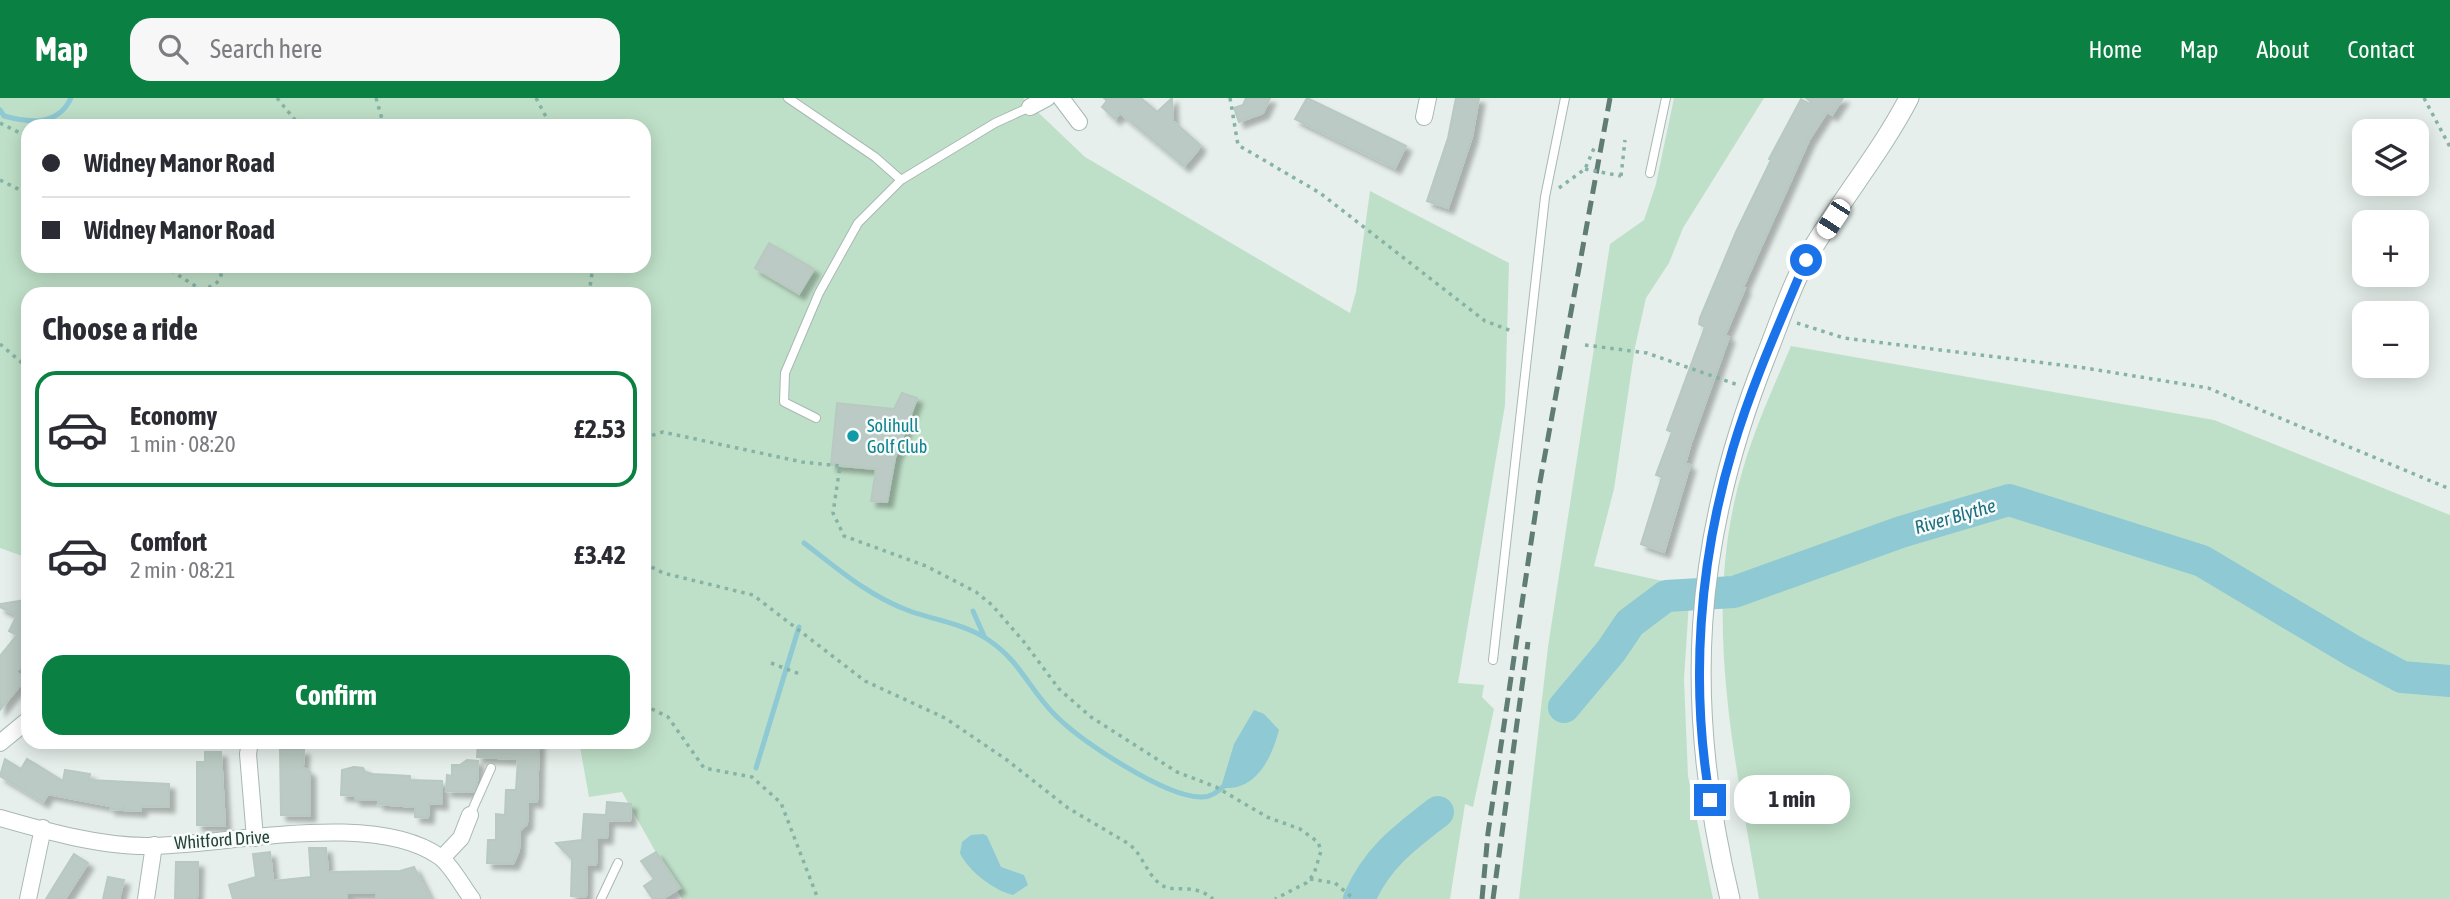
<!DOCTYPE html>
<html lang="en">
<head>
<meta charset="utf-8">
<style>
  body { margin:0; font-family:"Asap Condensed",sans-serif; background:#f7f7f7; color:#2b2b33; height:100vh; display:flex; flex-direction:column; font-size:26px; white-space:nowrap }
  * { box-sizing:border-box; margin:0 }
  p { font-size:23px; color:#7c7c81 }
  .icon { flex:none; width:38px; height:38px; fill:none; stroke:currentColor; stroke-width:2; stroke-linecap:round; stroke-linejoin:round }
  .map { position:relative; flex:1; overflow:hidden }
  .side { position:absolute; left:21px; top:189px; width:630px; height:462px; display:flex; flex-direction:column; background:#fff; border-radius:21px; box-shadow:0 4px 18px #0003 }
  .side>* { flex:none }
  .guide { position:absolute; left:21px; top:21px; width:630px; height:154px; border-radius:21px; box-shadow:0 4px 18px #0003; display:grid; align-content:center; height:154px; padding:0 21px; background:#fff }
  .fabs { position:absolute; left:2352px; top:21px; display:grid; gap:14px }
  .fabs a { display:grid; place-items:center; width:77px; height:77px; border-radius:14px; background:#fff; box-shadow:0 4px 18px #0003; font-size:35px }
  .end { position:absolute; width:32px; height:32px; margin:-16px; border:9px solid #1a73e8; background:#fff; box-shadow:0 0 0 4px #fff }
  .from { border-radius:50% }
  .bubble { position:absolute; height:49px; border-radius:21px; background:#fff; box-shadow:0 4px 18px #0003; font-size:23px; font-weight:700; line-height:49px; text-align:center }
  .car { position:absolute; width:21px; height:42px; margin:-21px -10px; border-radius:9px; box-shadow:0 0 5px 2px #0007; background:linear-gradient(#fff 24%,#345 0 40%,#fff 0 76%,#345 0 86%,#fff 0) }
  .guide b { display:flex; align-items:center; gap:24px; height:66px; font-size:26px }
  .guide b+b { border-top:2px solid #e1e1e2 }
  .guide i { width:18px; height:18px; background:#2b2b33 }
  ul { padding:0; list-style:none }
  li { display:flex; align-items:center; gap:21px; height:116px; margin:0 14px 10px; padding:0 7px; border:4px solid transparent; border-radius:21px }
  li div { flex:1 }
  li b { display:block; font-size:26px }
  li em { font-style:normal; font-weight:700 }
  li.current { border-color:#0b8043 }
  li>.icon { width:63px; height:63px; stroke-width:1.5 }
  h2 { padding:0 21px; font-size:32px; line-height:84px }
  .action { display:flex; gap:14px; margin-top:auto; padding:14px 21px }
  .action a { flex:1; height:80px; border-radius:21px; background:#0b8043; color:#fff; font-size:28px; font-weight:700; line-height:80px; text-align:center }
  header { display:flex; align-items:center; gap:42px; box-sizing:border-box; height:98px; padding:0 35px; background:#0b8043; color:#fff }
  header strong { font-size:33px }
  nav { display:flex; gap:38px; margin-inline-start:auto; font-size:24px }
  .search { width:490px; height:63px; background:#f7f7f7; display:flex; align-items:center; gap:18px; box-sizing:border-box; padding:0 24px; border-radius:21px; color:#7c7c81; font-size:26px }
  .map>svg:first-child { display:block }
  .green { fill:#bfe0c8; fill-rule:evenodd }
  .water { fill:#8ec9d4 }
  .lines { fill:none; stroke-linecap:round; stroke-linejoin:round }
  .stream { stroke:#8ec9d4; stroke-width:5 }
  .river { stroke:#8ec9d4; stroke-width:32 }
  .building { fill:#bbcac4; stroke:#b8c9c2; stroke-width:2; filter:url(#shadow) }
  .service-casing { stroke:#a8b8b2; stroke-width:10 }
  .minor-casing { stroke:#a8b8b2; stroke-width:18 }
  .tertiary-casing { stroke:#a8b8b2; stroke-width:21 }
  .path { stroke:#86b3a5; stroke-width:3.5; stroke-dasharray:3.5 5; stroke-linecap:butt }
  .service { stroke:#fff; stroke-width:8 }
  .minor { stroke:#fff; stroke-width:16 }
  .tertiary { stroke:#fff; stroke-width:19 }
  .rail { stroke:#5f7d75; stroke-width:5; stroke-dasharray:14 7; stroke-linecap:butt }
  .path-bridge { stroke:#86b3a5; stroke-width:3.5; stroke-dasharray:3.5 5; stroke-linecap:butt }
  .route { stroke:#1a73e8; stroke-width:9 }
  .culture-dot { fill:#0f9aa8; stroke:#f7fbf9; stroke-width:2.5 }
  .labels { text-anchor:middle; stroke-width:5; stroke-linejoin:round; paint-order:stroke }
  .culture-label { font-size:18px; fill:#0d838f; stroke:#f7fbf9; text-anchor:start }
  .street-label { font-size:18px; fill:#24423a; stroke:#f7fbf9 }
  .water-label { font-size:19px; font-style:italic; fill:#1c6f80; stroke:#f7fbf9 }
</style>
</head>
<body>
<header>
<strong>Map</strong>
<div class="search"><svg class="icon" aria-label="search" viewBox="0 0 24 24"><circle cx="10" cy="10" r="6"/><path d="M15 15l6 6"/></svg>Search here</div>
<nav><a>Home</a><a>Map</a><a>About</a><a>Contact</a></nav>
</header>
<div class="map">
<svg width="2450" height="801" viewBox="0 0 2450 801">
  <defs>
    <filter id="shadow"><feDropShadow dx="5.5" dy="5.5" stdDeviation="2" flood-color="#0004"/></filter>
  </defs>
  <rect width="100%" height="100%" fill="#e6efeb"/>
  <path class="green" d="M 0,0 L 1023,0 L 1085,59 L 1350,215 L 1356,194 L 1370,93 L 1509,165 L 1505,307 L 1458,585 L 1484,587 L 1482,599 L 1494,611 L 1473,709 L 1465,706 L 1450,801 L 682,801 L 622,694 L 589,699 L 580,649 L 580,644 L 644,644 L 644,196 L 28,196 L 28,460 L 0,450 ZM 28,28 L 644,28 L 644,168 L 28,168 Z
    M 1674,0 L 1764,0 L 1683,130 L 1669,165 L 1646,200 L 1635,249 L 1614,391 L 1594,468 L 1690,489 L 1684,581 L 1688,678 L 1713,801 L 1519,801 L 1548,549 L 1610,146 L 1644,122 L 1656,86 Z
    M 1791,248 L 2214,322 L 2450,417 L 2450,801 L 1759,801 C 1735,660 1700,512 1743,371 C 1755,329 1774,288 1791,248 Z"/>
  <path class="water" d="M 1254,612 L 1264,616 L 1279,632 C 1272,659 1257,691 1226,690 L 1222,686 L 1234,646 Z
    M 983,736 L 987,738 L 1001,769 L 1024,777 L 1028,787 L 1013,797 C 995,793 968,773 960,755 L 962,744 L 971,737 Z"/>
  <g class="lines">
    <path class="stream" d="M 0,12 L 4,18 C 30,25 58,28 71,0
      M 804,445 C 837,470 867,497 907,512 C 933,522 962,525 987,541 C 1022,564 1028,591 1057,619 C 1084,645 1164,698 1200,699 C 1210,700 1217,694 1224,688
      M 973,513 L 984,538
      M 756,670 L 799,529"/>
    <path class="river" d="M 1564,609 L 1611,553 L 1630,525 L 1666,498 L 1734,494 L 1901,434 L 2009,402 L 2202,463 L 2353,553 L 2402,579 L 2450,583
      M 1359,801 C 1377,760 1403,741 1438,714"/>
  </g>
  <path class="building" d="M 1104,0 L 1141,0 L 1157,14 L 1172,0 L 1173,23 L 1200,47 L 1198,52 L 1184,68 L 1120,15 L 1115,21 L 1102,9 L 1107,3 Z
    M 1246,0 L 1270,0 L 1263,15 L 1239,24 L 1234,10 L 1243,7 Z
    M 1307,0 L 1406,48 L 1395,70 L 1295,21 Z
    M 1456,0 L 1479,0 L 1472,39 L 1448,110 L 1427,103 L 1448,40 Z
    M 1806,0 L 1843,0 L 1832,17 L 1827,14 L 1809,42 L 1743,189 L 1745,190 L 1725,237 L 1729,239 L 1691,345 L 1685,366 L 1690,367 L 1664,454 L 1641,446 L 1662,379 L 1656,377 L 1672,334 L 1667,332 L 1705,229 L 1699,226 L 1700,220 L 1736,134 L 1771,62 L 1769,61 L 1801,1 L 1810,6 L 1811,4 Z
    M 769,145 L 814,171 L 799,196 L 755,170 Z
    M 902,295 L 917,300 L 895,360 L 887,404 L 871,403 L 876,371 L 831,367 L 837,305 L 894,311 Z
    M 28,495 L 28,560 L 16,574 L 25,581 L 0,612 L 0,558 L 17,537 L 9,533 L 17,517 L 0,509 L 0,506 L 25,502 Z
    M 478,644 L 539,644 L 537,704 L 528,703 L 527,726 L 520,732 L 519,752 L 513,766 L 487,765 L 488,742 L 496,742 L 496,716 L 505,717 L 506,692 L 516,692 L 518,661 L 477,659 Z
    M 280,652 L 304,652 L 303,669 L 310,674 L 310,718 L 281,717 Z
    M 205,654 L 221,654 L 225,728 L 197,727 L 197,664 L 205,664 Z
    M 5,661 L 21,671 L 27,661 L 63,683 L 65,672 L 90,676 L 89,682 L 169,686 L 169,709 L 141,708 L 141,713 L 124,712 L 125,706 L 122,712 L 110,711 L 110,708 L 48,696 L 43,704 L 0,678 Z
    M 467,662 L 478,663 L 477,685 L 473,694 L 446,693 L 447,677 L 452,678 L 452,667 L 460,667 Z
    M 354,669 L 363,670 L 365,674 L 373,676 L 410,678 L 410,682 L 442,683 L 442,706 L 429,705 L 428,720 L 415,719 L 415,709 L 378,706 L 379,702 L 355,702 L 355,698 L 341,697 L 342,672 Z
    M 607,704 L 631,706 L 630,723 L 608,722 L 607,740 L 597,740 L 596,767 L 587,767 L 586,799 L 571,798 L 572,761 L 556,745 L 582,742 L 584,716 L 606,717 Z
    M 309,750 L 326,750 L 328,774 L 400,773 L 414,769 L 430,801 L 376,801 L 376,795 L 347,795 L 347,801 L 233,801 L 229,787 L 256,779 L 253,756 L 270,754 L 273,783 L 311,779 Z
    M 656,754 L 680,790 L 662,801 L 653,801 L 644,788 L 654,781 L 641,763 Z
    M 74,756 L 88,765 L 65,801 L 46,801 Z
    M 176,764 L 198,764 L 197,801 L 175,801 Z
    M 108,779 L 124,782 L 119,801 L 103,801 Z"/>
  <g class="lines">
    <defs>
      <path id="service" d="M 788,0 L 875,59 L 901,82 L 995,25 L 1030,9
        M 1650,75 L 1666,0
        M 816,320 L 784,304 L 785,275 L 819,195 L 858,125 L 901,82
        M 1493,562 L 1545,99 L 1565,0
        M 470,717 L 491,670
        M 601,801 L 618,765"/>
      <path id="minor" d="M 1061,0 L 1079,24
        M 1030,9 L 1047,0
        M 1424,19 L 1428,0
        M 250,644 L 248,656 L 255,740
        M 0,645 L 28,622
        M 0,720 C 45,733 99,748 146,748 C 226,748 373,711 440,759 C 452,768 462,788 472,801
        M 442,760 L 461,740 L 470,717
        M 28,801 L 43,730
        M 146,801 L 154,747"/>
      <path id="tertiary" d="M 1730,801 C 1683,606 1692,444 1766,258 C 1779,226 1790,190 1807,160 C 1838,105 1880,56 1909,0"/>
    </defs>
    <use href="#service" class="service-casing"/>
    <use href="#minor" class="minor-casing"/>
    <use href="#tertiary" class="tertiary-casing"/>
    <path class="path" d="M 277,0 L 300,28
      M 376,0 L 384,28
      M 536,0 L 551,28
      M 1230,0 L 1238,47 L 1320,95 L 1485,223 L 1514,234
      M 2424,0 L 2450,49
      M 0,25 L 28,39
      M 1621,78 L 1625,42
      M 0,82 L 28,96
      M 1559,90 L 1585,71 L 1595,48
      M 164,168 L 200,191 C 215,189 222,184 222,168
      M 589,196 L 593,168
      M 1797,225 L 1844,240 L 2085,270 L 2208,290 L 2450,391
      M 0,246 L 28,270
      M 1585,247 L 1647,255 L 1738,287
      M 644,340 L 663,334 L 802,364 L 840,368 L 833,415 L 844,438 L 926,468 L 976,494 L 992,507 L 1024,544 L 1059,591 L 1091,619 L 1177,674 L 1216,689 L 1267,719 L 1300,731 L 1318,744 L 1321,753 L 1314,776 L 1306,785 L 1275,801
      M 644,465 L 663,475 L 753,497 L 865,583 L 945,620 L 1007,662 L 1068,710 L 1129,746 C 1143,757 1146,775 1160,786 C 1174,797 1192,783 1213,801
      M 771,565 L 800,576
      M 644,607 L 668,619 L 704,670 L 752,679 L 781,705 L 818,801
      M 1310,781 L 1335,785 L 1354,801"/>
    <use href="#service" class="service"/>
    <use href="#minor" class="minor"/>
    <use href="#tertiary" class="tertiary"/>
    <path class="rail" d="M 1482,801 L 1488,735 L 1540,384 L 1610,0
      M 1493,801 L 1528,544"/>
    <path class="path-bridge" d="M 1585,71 L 1621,78"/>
  </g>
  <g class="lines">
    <path class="route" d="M 1710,702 C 1690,585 1699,463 1733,350 C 1752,286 1780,224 1806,162"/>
  </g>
  <circle class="culture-dot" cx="853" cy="338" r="7"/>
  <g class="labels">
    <g class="culture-label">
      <text x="867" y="334">Solihull<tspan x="867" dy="21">Golf Club</tspan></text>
    </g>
    <g class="street-label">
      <text transform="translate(222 742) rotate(-4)" y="6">Whitford Drive</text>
    </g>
    <g class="water-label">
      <text transform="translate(1955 418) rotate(-16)" y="7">River Blythe</text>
    </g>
  </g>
</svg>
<div class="fabs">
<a><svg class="icon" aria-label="layers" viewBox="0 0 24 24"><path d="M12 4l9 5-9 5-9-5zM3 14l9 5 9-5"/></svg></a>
<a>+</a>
<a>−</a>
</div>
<i class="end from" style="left:1806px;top:162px"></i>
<i class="end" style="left:1710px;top:702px"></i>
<div class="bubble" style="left:1734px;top:677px;width:116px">1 min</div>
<i class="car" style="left:1833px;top:121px;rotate:213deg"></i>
<div class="guide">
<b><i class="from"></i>Widney Manor Road</b>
<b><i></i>Widney Manor Road</b>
</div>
<section class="side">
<h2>Choose a ride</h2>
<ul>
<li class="current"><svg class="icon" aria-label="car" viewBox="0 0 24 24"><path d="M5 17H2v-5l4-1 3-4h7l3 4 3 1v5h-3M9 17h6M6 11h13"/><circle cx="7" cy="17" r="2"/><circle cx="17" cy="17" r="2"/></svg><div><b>Economy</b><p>1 min · 08:20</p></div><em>£2.53</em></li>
<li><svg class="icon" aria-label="car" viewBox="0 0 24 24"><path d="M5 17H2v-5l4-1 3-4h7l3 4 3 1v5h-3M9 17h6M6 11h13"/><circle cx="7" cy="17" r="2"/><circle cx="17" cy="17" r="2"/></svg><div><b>Comfort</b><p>2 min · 08:21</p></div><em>£3.42</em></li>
</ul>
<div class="action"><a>Confirm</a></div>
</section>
</div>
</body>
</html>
